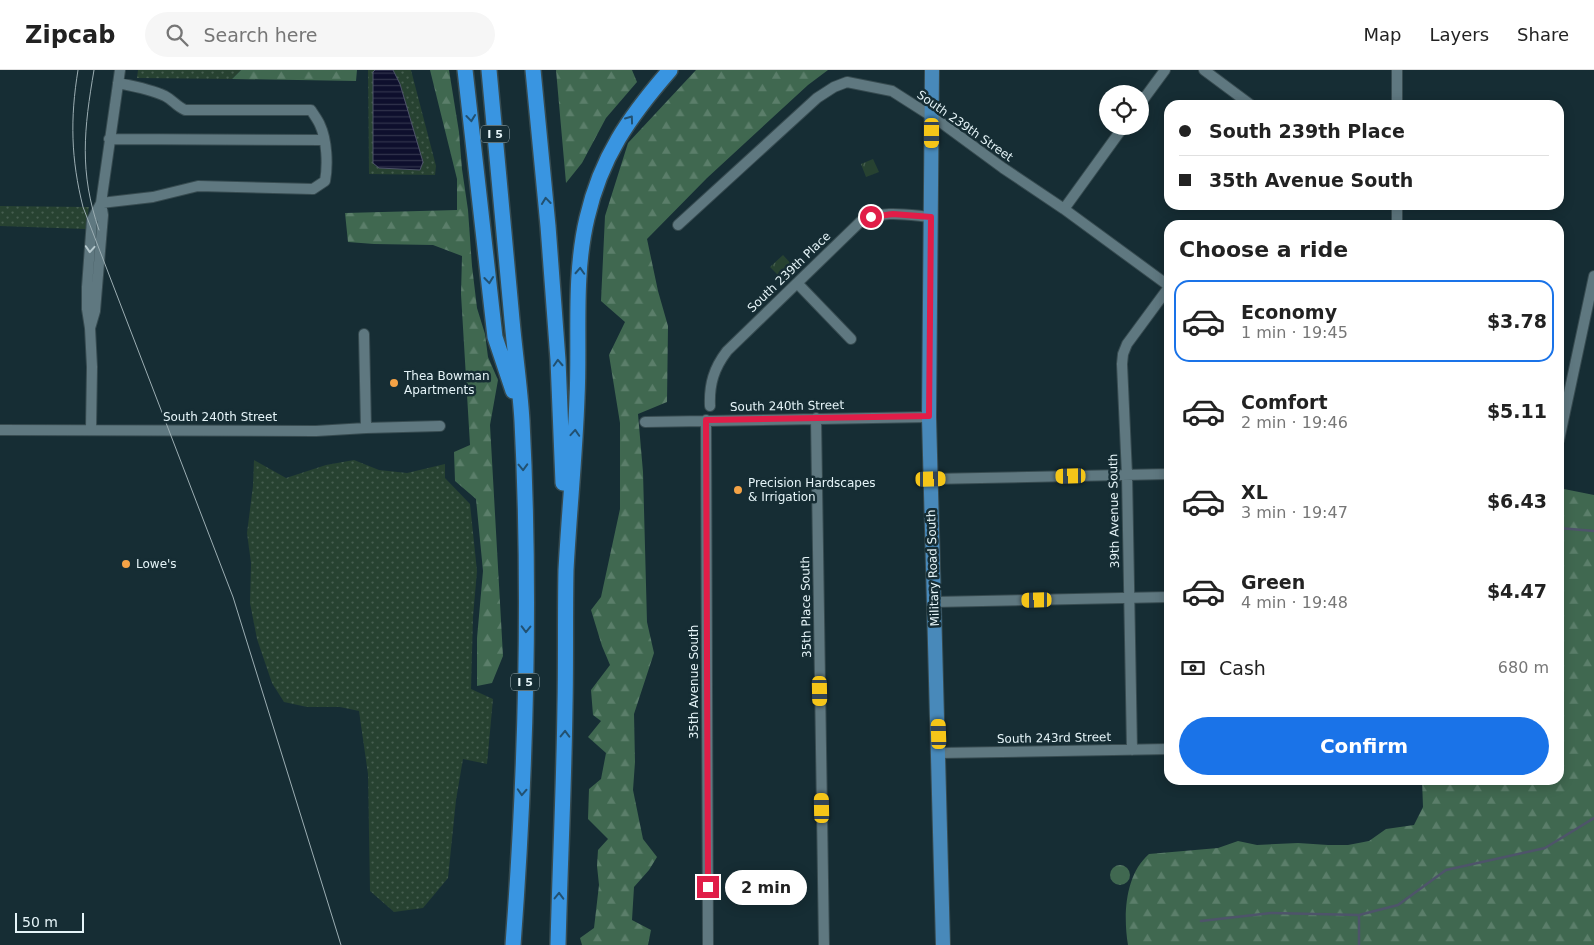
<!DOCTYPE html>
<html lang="en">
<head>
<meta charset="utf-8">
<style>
  body { margin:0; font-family:"DejaVu Sans",sans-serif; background:#f6f6f6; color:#222; height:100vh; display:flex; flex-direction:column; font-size:19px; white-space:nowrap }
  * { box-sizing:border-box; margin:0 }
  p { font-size:16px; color:#767676 }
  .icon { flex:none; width:28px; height:28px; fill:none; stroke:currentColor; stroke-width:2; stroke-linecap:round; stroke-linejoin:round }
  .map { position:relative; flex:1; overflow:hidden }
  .drawer { position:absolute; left:1164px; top:150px; width:400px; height:565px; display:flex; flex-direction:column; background:#fff; border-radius:15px; box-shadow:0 2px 12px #0003 }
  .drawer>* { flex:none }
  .guide { position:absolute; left:1164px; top:30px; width:400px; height:110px; border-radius:15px; box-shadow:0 2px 12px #0003; display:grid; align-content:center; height:110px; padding:0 15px; background:#fff }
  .tools { position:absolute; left:1099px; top:15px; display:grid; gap:10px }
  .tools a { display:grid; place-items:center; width:50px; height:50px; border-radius:50%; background:#fff; box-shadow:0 2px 12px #0003; font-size:25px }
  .scale { position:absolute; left:15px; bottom:12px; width:69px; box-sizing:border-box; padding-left:5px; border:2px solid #e5f4f8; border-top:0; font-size:14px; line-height:18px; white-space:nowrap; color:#e5f4f8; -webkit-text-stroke:4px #162d34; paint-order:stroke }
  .end { position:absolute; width:22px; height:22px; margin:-11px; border:6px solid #e11d48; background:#fff; box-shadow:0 0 0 2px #fff }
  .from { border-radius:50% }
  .bubble { position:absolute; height:35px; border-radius:18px; background:#fff; box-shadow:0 2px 12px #0003; font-size:16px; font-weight:600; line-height:35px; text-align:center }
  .car { position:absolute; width:15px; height:30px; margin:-15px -8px; border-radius:6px; box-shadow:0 0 4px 1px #0007; background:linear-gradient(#f5c518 24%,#345 0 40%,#f5c518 0 76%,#345 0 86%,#f5c518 0) }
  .guide b { display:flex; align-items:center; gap:18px; height:48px; font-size:19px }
  .guide b+b { border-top:1px solid #e0e0e0 }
  .guide i { width:12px; height:12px; background:#222 }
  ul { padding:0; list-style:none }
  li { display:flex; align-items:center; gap:15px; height:82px; margin:0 10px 8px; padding:0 5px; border:2px solid transparent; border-radius:15px }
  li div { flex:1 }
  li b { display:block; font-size:19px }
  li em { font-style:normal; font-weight:600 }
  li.selected { border-color:#1a73e8 }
  li>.icon { width:45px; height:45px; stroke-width:1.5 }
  h2 { padding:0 15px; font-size:22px; line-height:60px }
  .pay { display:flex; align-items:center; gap:12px; height:55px; padding:0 15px; font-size:19px }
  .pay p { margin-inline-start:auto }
  .primary-button { display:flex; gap:10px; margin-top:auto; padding:10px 15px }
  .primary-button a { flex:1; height:58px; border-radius:30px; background:#1a73e8; color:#fff; font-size:20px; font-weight:600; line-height:58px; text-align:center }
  header { display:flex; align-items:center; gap:30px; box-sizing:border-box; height:70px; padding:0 25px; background:#fff; border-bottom:1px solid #e0e0e0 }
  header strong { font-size:24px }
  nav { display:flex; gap:28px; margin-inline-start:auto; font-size:18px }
  .search { width:350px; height:45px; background:#f6f6f6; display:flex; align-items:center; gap:12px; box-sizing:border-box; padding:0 18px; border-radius:28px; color:#767676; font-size:19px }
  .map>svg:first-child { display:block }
  .grass { fill:url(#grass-dots) }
  .forest { fill:url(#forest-firs) }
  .park { fill:url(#park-tufts) }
  .water { fill:url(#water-rules); stroke:#4e546a }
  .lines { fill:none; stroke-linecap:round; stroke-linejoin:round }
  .stream { stroke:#4e546a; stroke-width:2.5 }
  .minor-casing { stroke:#374b50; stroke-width:12 }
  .major-casing { stroke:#374b50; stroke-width:16 }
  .highway-casing { stroke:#374b50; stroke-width:18 }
  .minor { stroke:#5f7880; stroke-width:10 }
  .major { stroke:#4889ba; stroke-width:14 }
  .highway { stroke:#3995e1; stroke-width:15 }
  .tram { stroke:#9caeb3; stroke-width:1 }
  .oneway { stroke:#225171 }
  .oneway2 { stroke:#b6c9ce }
  .route { stroke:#e11d48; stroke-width:6 }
  .poi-dot { fill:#f5a346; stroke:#162d34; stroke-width:2 }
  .labels { text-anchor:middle; stroke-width:5; stroke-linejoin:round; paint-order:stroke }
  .shield { fill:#162d34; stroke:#a7b8bd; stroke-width:1 }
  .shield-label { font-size:11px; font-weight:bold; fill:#e5f4f8 }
  .street-label { font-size:12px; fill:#e5f4f8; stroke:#162d34 }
  .poi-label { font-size:12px; fill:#e5f4f8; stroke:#162d34; text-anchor:start }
</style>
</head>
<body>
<header>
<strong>Zipcab</strong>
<div class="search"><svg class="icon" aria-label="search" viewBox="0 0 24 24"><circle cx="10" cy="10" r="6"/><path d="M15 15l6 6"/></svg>Search here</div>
<nav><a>Map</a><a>Layers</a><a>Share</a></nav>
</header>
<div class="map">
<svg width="1594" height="875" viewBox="0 0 1594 875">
  <defs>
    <pattern id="grass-dots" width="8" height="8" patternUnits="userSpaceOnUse" patternTransform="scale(1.25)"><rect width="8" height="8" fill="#274231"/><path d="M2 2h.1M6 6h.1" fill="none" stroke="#465e50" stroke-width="1.8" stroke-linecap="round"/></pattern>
    <pattern id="forest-firs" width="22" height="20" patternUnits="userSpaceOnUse" patternTransform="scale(1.25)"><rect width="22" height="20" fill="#406850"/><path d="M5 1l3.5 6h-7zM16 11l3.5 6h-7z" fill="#5b7e6a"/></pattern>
    <pattern id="park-tufts" width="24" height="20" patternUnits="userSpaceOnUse" patternTransform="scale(1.25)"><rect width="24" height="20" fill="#274231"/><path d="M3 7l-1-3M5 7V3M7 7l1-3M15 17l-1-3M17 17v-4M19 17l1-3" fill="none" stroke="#465e50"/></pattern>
    <pattern id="water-rules" width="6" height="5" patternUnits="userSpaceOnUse" patternTransform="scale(1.25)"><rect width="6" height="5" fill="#0e0f2d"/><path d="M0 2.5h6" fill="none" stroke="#31334c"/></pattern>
  </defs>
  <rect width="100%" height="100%" fill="#162d34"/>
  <path class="grass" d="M 138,0 L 241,0 L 232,9 L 137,8 Z
    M 368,0 L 411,0 L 436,96 L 435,105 L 369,104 Z
    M 0,136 L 89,137 L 86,159 L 0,156 Z
    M 254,390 L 286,408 L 326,395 L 354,390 L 379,400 L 407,403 L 445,394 L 445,408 L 470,434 L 477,501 L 473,547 L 471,619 L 493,629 L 487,694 L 463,689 L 456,730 L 448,808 L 423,838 L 394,842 L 370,821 L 368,704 L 359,641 L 340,637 L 307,637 L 284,632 L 272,613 L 257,569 L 250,533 L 251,493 L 247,463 L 253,416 Z"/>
  <path class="forest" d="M 241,0 L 357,0 L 356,11 L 232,9 Z
    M 430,0 L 449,0 L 459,62 L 462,99 L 468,140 L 472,196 L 477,238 L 485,264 L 488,287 L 498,310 L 490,355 L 503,586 L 492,613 L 477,616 L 477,568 L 483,501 L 476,429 L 455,411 L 454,382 L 470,375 L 461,224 L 462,186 L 433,175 L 374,174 L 348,172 L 345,143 L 457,140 L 457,109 Z
    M 556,0 L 632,0 L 637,12 L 606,48 L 582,93 L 566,113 Z
    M 696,0 L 828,0 L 808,15 L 707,108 L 647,169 L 658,221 L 668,256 L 667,332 L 638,344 L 643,402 L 647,552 L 654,583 L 634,644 L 635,692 L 633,720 L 643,769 L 657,787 L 649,800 L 634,817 L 632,850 L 651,860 L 648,875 L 582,875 L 580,868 L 594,858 L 599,815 L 597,796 L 598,780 L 608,769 L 588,749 L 589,719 L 601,709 L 606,683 L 588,667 L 601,651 L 593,645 L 591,620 L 610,595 L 602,576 L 591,540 L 601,527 L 620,439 L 620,353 L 609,285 L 625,252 L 601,231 L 605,146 L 628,73 Z
    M 1559,418 L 1594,425 L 1594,875 L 1128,875 C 1123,845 1125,805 1149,784 L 1218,778 L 1238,771 L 1257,775 L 1298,773 L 1328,775 L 1348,775 L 1369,771 L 1386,759 L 1414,755 L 1423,737 L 1422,710 L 1559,710 Z
    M1110 805a10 10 0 1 1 20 0a10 10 0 1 1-20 0Z"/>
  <path class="park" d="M 873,89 L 879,102 L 866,107 L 861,94 Z
    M 783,185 L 793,196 L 781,208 L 770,197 Z"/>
  <path class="water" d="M 375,0 L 393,0 L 400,14 L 423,92 L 420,100 L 379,98 L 373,93 L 373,2 Z"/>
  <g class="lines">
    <path class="stream" d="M 1559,458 L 1594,461
      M 1201,851 L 1271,843 L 1359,845 L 1398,835 L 1446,800 L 1545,778 L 1594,748
      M 1359,875 L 1359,845"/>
    <defs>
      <path id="minor" d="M 1204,0 L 1251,35
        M 1397,0 L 1397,35
        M 1140,34 L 1165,0
        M 109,69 L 324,70
        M 101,133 L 153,127 L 198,116 L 313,119 L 325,111 C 328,95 327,70 320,55 C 318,50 314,45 311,40 L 185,40 C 176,36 173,30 165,26 C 150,19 133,16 118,13
        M 1397,135 L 1397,155
        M 1064,139 L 1124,56
        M 678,155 L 817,28 L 834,17 L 847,12 L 892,21 L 939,51 L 1003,98 L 1064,139 L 1169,216
        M 798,214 L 851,269
        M 90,258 L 95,241 L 103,145 L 101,133 L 120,0
        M 364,264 L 366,358
        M 710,336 C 709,314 714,298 727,281 L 860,152 C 882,139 908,145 931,147
        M 816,348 L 824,875
        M 706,350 L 708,875
        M 645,352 L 929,347
        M 91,359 L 92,297 L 90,258 L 87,239 L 87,217 L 92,150 L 101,133
        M 0,360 L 316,361 L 366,358 L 440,356
        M 1559,370 L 1594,206
        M 931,409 L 1169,404
        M 934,532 L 1169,527
        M 1132,680 L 1127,405 L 1122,294 L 1123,284 L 1127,274 L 1169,217
        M 939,683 L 1169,679"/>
      <path id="major" d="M 932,0 L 929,347 L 943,875"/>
      <path id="highway" d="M 465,0 L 495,267 L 513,321
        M 489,0 C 497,83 504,167 512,250 C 515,284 520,317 522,351 C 531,526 526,701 513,875
        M 533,0 L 548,156 L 558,290 L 563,413
        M 558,875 C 560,795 564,715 565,635 C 566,590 565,545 566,500 C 569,443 575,385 577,328 C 580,269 573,207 587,148 C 601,87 629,47 670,0"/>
    </defs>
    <use href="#minor" class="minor-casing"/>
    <use href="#major" class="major-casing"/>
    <use href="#highway" class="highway-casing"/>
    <use href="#minor" class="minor"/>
    <use href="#major" class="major"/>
    <use href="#highway" class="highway"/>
    <path class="tram" d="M 78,0 C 70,49 71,89 83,137 L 233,527 L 341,875
      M 94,0 C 84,59 79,102 99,160"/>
  </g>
  <defs><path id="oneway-chevron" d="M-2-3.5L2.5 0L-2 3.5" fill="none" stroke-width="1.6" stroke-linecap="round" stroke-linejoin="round" transform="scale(1.25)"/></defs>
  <g class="oneway">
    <use href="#oneway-chevron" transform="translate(471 48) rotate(84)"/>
    <use href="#oneway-chevron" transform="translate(630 49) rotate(-54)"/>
    <use href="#oneway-chevron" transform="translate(546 131) rotate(-96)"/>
    <use href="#oneway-chevron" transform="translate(580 201) rotate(-87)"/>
    <use href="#oneway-chevron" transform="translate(489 210) rotate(84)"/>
    <use href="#oneway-chevron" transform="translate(558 293) rotate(-93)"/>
    <use href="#oneway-chevron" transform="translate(575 363) rotate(-86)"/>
    <use href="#oneway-chevron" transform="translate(523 397) rotate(88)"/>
    <use href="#oneway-chevron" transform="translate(526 559) rotate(91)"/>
    <use href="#oneway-chevron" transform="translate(565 664) rotate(-89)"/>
    <use href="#oneway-chevron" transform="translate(522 722) rotate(93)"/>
    <use href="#oneway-chevron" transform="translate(559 826) rotate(-89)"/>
  </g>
  <use class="oneway2" href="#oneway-chevron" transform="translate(90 179) rotate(94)"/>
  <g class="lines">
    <path class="route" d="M 708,817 L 706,350 L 929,346 L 931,147 L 893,144 L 871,147"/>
  </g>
  <g class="poi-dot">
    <circle cx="394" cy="313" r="5"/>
    <circle cx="738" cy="420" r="5"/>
    <circle cx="126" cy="494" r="5"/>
  </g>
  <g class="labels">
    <g class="shield">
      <rect x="481" y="55.5" width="28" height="17" rx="4"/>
      <rect x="511" y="603.5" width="28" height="17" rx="4"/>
    </g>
    <g class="shield-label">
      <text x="495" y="68">I 5</text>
      <text x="525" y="616">I 5</text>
    </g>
    <g class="street-label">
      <text transform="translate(965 56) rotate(35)" y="4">South 239th Street</text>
      <text transform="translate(789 202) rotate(-44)" y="4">South 239th Place</text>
      <text transform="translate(787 336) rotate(-1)" y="4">South 240th Street</text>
      <text x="220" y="351">South 240th Street</text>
      <text transform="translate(1114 441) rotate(-91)" y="4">39th Avenue South</text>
      <text transform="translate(933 498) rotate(-92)" y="4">Military Road South</text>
      <text transform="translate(806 537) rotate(-91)" y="4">35th Place South</text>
      <text transform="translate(694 612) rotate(-90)" y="4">35th Avenue South</text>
      <text transform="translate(1054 668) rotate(-1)" y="4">South 243rd Street</text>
    </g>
    <g class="poi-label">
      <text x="404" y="310">Thea Bowman<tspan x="404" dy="14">Apartments</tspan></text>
      <text x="748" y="417">Precision Hardscapes<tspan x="748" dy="14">&amp; Irrigation</tspan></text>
      <text x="136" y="498">Lowe's</text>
    </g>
  </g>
</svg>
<div class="tools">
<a><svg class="icon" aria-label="locate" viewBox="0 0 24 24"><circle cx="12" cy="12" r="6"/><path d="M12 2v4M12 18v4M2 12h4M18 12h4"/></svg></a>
</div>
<div class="scale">50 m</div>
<i class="end from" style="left:871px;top:147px"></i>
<i class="end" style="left:708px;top:817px"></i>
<div class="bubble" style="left:725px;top:800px;width:82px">2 min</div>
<i class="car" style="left:932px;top:63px;rotate:180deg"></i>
<i class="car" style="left:1071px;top:406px;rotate:269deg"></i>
<i class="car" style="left:931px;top:409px;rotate:89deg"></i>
<i class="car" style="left:1037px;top:530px;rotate:269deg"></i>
<i class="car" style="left:820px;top:621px;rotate:179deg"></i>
<i class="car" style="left:939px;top:664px;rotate:358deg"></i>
<i class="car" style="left:822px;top:738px;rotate:359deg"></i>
<div class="guide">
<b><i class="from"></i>South 239th Place</b>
<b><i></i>35th Avenue South</b>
</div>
<section class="drawer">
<h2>Choose a ride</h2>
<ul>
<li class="selected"><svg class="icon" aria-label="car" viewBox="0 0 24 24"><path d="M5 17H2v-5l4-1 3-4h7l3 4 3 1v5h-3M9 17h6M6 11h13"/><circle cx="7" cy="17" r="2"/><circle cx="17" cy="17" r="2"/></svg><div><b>Economy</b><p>1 min · 19:45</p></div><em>$3.78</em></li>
<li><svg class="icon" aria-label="car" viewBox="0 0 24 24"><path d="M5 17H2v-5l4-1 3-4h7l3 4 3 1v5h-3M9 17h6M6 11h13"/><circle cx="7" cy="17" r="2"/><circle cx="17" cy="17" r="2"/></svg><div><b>Comfort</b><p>2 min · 19:46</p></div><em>$5.11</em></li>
<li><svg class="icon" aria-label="car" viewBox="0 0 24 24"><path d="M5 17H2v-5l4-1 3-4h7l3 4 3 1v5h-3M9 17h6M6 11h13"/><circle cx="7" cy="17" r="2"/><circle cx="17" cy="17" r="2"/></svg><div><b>XL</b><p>3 min · 19:47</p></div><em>$6.43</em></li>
<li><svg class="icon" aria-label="car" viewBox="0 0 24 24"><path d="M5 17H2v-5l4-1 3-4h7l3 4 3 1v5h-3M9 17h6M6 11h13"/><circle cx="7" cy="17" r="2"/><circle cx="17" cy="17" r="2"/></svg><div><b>Green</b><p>4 min · 19:48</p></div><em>$4.47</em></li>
</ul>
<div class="pay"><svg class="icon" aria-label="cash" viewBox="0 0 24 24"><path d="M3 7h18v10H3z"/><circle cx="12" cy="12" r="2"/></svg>Cash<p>680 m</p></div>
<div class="primary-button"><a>Confirm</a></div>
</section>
</div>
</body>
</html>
